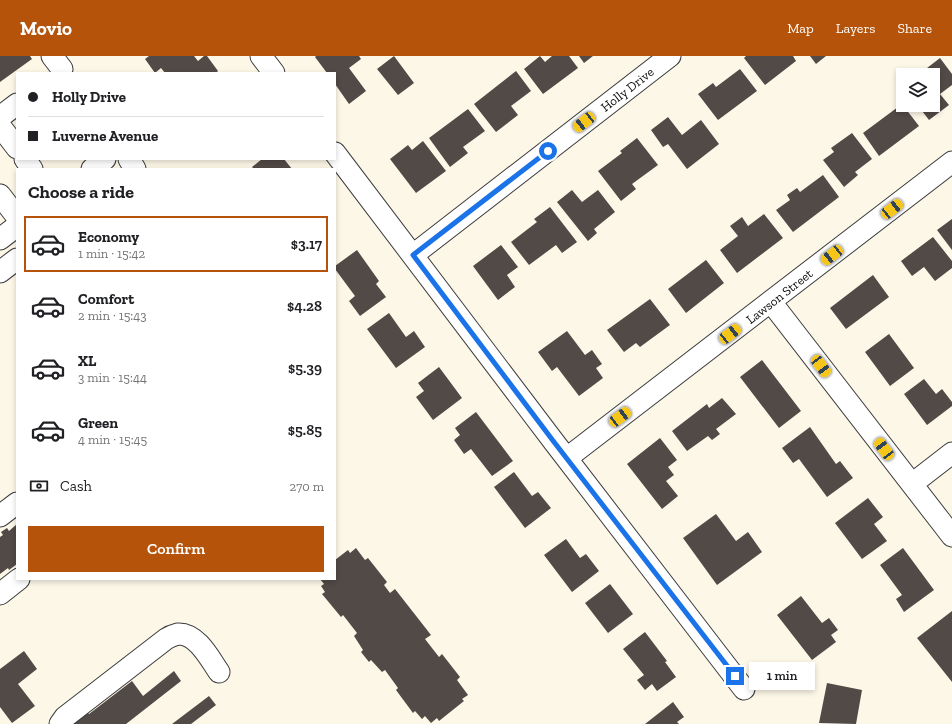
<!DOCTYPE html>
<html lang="en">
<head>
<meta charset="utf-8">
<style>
  body { margin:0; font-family:"Zilla Slab",serif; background:#f2f2f2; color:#202124; height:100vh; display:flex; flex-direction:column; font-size:15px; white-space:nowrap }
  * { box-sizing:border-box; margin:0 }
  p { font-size:13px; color:#757577 }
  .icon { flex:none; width:22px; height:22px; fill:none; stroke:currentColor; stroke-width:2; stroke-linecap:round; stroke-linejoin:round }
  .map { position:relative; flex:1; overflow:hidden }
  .details { position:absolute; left:16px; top:112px; width:320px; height:412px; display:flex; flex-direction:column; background:#fff; border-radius:0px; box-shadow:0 2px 6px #0003 }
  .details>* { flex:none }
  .hud { position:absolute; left:16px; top:16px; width:320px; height:88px; border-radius:0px; box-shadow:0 2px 6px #0003; display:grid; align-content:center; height:88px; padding:0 12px; background:#fff }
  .fabs { position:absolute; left:896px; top:12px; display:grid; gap:8px }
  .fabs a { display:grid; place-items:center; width:44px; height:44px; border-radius:0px; background:#fff; box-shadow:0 2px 6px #0003; font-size:20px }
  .end { position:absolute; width:18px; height:18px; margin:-9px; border:5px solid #1a73e8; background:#fff; box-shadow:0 0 0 2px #fff }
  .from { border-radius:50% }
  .bubble { position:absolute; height:28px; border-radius:0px; background:#fff; box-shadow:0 2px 6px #0003; font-size:13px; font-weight:600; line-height:28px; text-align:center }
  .car { position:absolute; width:12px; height:24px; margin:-12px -6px; border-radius:5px; box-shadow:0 0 3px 1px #0007; background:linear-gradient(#f5c518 24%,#345 0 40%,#f5c518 0 76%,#345 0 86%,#f5c518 0) }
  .hud b { display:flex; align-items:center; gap:14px; height:38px; font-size:15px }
  .hud b+b { border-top:1px solid #e0e0e0 }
  .hud i { width:10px; height:10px; background:#202124 }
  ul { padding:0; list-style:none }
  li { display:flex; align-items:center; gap:12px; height:56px; margin:0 8px 6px; padding:0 4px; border:2px solid transparent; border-radius:0px }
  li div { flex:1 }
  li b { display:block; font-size:15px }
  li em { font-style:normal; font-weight:600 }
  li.on { border-color:#b45309 }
  li>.icon { width:36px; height:36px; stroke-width:1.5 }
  h2 { padding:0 12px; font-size:18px; line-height:48px }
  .pay { display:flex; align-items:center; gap:10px; height:44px; padding:0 12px; font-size:15px }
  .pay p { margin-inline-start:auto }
  .action { display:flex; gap:8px; margin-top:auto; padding:8px 12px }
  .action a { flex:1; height:46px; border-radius:0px; background:#b45309; color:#fff; font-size:16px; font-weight:600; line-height:46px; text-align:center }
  header { display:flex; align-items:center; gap:24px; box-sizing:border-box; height:56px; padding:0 20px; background:#b45309; color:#fff }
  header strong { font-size:19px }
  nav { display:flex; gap:22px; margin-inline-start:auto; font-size:14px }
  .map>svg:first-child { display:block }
  .building { fill:#514a47 }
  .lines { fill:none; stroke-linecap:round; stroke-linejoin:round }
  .minor-casing { stroke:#3d3d3d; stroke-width:23 }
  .minor { stroke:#fff; stroke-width:21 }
  .route { stroke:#1a73e8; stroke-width:5 }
  .labels { text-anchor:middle; stroke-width:4; stroke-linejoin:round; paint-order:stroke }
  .street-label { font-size:13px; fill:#0a0a0a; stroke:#fff }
</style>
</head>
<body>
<header>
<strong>Movio</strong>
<nav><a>Map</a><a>Layers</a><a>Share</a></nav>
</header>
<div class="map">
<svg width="952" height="668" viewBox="0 0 952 668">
  <rect width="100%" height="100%" fill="#fdf7e8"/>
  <path class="building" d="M 0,0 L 30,0 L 32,3 L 0,26 Z
    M 149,0 L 194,0 L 198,5 L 204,0 L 207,0 L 218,15 L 216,17 L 165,17 L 161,12 L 155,17 L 145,3 Z
    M 316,0 L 359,0 L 361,3 L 349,12 L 366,35 L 349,48 L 335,28 L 335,17 L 327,17 L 315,1 Z
    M 394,0 L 414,27 L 398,39 L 377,13 Z
    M 540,0 L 545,6 L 552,0 L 569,0 L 578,12 L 543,38 L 524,13 Z
    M 579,0 L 593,0 L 584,7 Z
    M 746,0 L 793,0 L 796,5 L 765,29 L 744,2 Z
    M 810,0 L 826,0 L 816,8 Z
    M 940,2 L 952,18 L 952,29 L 940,38 L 949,49 L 929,64 L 919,51 L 921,49 L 933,49 L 933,19 L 918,19 Z
    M 740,13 L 757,35 L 718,64 L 698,38 L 713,27 L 716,31 Z
    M 516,15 L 531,35 L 511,50 L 518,59 L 496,76 L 474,48 Z
    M 902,48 L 919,70 L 879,100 L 863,77 Z
    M 468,53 L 485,75 L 463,91 L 468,97 L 450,111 L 429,82 Z
    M 668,61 L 682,79 L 701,64 L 719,88 L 687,113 L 668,88 L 663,91 L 651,74 Z
    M 852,77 L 872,103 L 855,116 L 858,119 L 844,131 L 823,104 L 834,96 L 831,92 Z
    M 637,82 L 658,109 L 632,128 L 636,133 L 621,145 L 598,115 L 622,97 L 620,95 Z
    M 423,85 L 446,115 L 416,137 L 390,103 L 408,89 L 412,94 Z
    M 262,103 L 284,103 L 292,113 L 254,113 L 252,111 Z
    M 823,119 L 839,141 L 793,176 L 776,154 L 790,144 L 787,139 L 797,132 L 800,136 Z
    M 572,134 L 582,146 L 598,134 L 615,156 L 594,173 L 597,177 L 588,185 L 557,146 Z
    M 550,151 L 577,186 L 562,197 L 556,189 L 529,209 L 511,186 L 537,166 L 534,163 Z
    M 764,158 L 783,182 L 737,217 L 720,194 L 738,180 L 730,170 L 742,161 L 748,170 Z
    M 952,163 L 952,194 L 937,174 Z
    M 933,181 L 952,205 L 952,212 L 935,225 L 924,211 L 912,220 L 901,205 Z
    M 501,189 L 518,211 L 507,219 L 515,231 L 498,244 L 473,210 Z
    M 357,194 L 379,225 L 376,228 L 386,241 L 360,260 L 349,245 L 355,240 L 335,213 L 335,210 Z
    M 706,204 L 724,227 L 686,257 L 668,233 Z
    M 873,219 L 889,241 L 846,273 L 830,252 Z
    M 650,243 L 670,269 L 640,291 L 636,287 L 624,296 L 607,274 Z
    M 389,257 L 406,281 L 414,275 L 425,291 L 396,312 L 367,273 Z
    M 567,275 L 585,299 L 592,294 L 602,308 L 596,312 L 603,322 L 579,340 L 557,311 L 552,315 L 538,296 Z
    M 889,278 L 914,312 L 890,330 L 865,296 Z
    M 762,304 L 801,355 L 779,372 L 740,321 Z
    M 439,311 L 462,342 L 433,364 L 416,341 L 424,335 L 418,327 Z
    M 924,323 L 936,338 L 942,333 L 952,346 L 952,350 L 927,369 L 904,338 Z
    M 722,342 L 736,358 L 716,373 L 720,378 L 712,384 L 708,380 L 687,395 L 672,375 L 707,348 L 709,352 Z
    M 476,356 L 513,405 L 492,420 L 471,393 L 464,398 L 454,384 L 460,379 L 455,372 Z
    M 810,371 L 836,408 L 840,405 L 853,422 L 827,441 L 799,403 L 793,407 L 782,392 Z
    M 660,382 L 677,404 L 668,411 L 674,419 L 666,425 L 678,440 L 662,453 L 627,408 Z
    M 514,416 L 532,440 L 538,436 L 551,452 L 525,472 L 494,431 Z
    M 868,442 L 883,461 L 874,468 L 887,485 L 862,503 L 835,467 Z
    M 716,458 L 736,485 L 748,476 L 762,496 L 717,529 L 683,482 Z
    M 17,468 L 17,508 L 9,514 L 8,512 L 0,518 L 0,481 L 3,479 L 1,476 L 7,472 L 9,475 Z
    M 566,483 L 580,502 L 586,498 L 599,515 L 572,536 L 544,499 Z
    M 356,492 L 365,504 L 368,502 L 387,526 L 384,529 L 390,537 L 395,533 L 431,579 L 425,583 L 439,601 L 442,598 L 460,621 L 457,624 L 468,639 L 462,643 L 464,645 L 439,665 L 437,662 L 431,667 L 425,660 L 422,663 L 415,655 L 413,657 L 396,634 L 398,632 L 385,614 L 382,616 L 371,604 L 369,606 L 361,596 L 363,594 L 354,580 L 357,577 L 343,559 L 341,561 L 322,538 L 325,536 L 321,530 L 324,528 L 320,523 L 335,523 L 335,504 L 348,494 L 350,497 Z
    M 903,492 L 934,534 L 904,556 L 896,543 L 902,539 L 880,509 Z
    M 610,528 L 633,558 L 608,577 L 585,547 Z
    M 801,540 L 822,567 L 829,562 L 838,574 L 831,579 L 836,586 L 812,604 L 777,559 Z
    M 952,555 L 952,626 L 917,582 Z
    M 645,576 L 667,605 L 665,606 L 676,621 L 657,635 L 652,628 L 645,634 L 637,624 L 644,619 L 623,593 Z
    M 24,595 L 37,613 L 18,628 L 35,650 L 12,667 L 0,651 L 0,613 Z
    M 174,615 L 181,625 L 126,668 L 71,668 L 87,656 L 89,658 L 132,625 L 143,640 Z
    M 827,627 L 862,634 L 856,668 L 819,667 Z
    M 209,640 L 216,649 L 191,668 L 172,668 Z
    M 673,646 L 684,661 L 677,666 L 679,668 L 645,668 Z"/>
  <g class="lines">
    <defs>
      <path id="minor" d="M 52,0 L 62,13
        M 261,0 L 274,17
        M 0,61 L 17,48
        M 0,70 L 17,92
        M 335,97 L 554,386 L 744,633
        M 25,103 L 32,113
        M 129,103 L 135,113
        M 92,113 L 105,103
        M 0,139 L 17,161
        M 0,183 L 17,170
        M 413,199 L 670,0
        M 0,216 L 17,203
        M 771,246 L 952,480
        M 567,402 L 952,106
        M 912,428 L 952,397
        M 0,460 L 17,447
        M 0,538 L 19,523
        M 60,668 L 65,661 L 166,583 C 169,581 174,579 178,578 C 197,577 210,603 219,616"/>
    </defs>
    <use href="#minor" class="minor-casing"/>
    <use href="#minor" class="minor"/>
  </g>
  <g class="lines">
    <path class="route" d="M 548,95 L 413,199 L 554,386 L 735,620"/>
  </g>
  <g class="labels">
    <g class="street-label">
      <text transform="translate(627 33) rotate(-38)" y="5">Holly Drive</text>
      <text transform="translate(779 240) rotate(-38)" y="5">Lawson Street</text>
    </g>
  </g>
</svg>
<div class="fabs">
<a><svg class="icon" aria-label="layers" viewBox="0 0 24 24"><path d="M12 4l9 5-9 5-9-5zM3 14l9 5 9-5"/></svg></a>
</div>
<i class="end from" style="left:548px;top:95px"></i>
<i class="end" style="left:735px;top:620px"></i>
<div class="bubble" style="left:749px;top:606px;width:66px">1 min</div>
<i class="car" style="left:584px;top:66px;rotate:232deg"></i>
<i class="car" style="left:892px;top:153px;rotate:52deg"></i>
<i class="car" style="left:832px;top:199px;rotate:232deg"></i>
<i class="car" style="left:730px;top:278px;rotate:52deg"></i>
<i class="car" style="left:821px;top:310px;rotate:143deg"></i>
<i class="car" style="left:620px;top:361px;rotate:53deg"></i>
<i class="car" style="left:884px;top:393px;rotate:323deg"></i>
<div class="hud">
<b><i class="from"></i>Holly Drive</b>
<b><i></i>Luverne Avenue</b>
</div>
<section class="details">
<h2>Choose a ride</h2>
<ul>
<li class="on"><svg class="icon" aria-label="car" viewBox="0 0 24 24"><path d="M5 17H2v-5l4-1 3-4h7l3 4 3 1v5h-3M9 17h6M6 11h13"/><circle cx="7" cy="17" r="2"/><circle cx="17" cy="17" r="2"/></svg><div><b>Economy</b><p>1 min · 15:42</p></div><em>$3.17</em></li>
<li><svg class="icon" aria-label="car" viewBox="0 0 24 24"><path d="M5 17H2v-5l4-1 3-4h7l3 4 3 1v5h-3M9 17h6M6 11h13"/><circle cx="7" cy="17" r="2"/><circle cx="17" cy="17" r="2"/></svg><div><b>Comfort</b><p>2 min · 15:43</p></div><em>$4.28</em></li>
<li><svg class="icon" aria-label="car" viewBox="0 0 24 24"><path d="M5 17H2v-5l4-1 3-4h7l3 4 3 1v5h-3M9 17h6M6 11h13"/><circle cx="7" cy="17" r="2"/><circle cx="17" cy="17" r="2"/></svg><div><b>XL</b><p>3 min · 15:44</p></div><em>$5.39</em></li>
<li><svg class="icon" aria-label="car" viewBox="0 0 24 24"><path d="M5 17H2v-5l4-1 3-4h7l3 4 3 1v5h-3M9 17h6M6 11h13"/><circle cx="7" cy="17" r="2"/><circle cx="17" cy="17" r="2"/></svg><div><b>Green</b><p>4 min · 15:45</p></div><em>$5.85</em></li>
</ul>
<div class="pay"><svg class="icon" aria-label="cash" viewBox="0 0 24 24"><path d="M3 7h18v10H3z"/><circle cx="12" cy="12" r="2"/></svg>Cash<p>270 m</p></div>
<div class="action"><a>Confirm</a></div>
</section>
</div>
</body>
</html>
